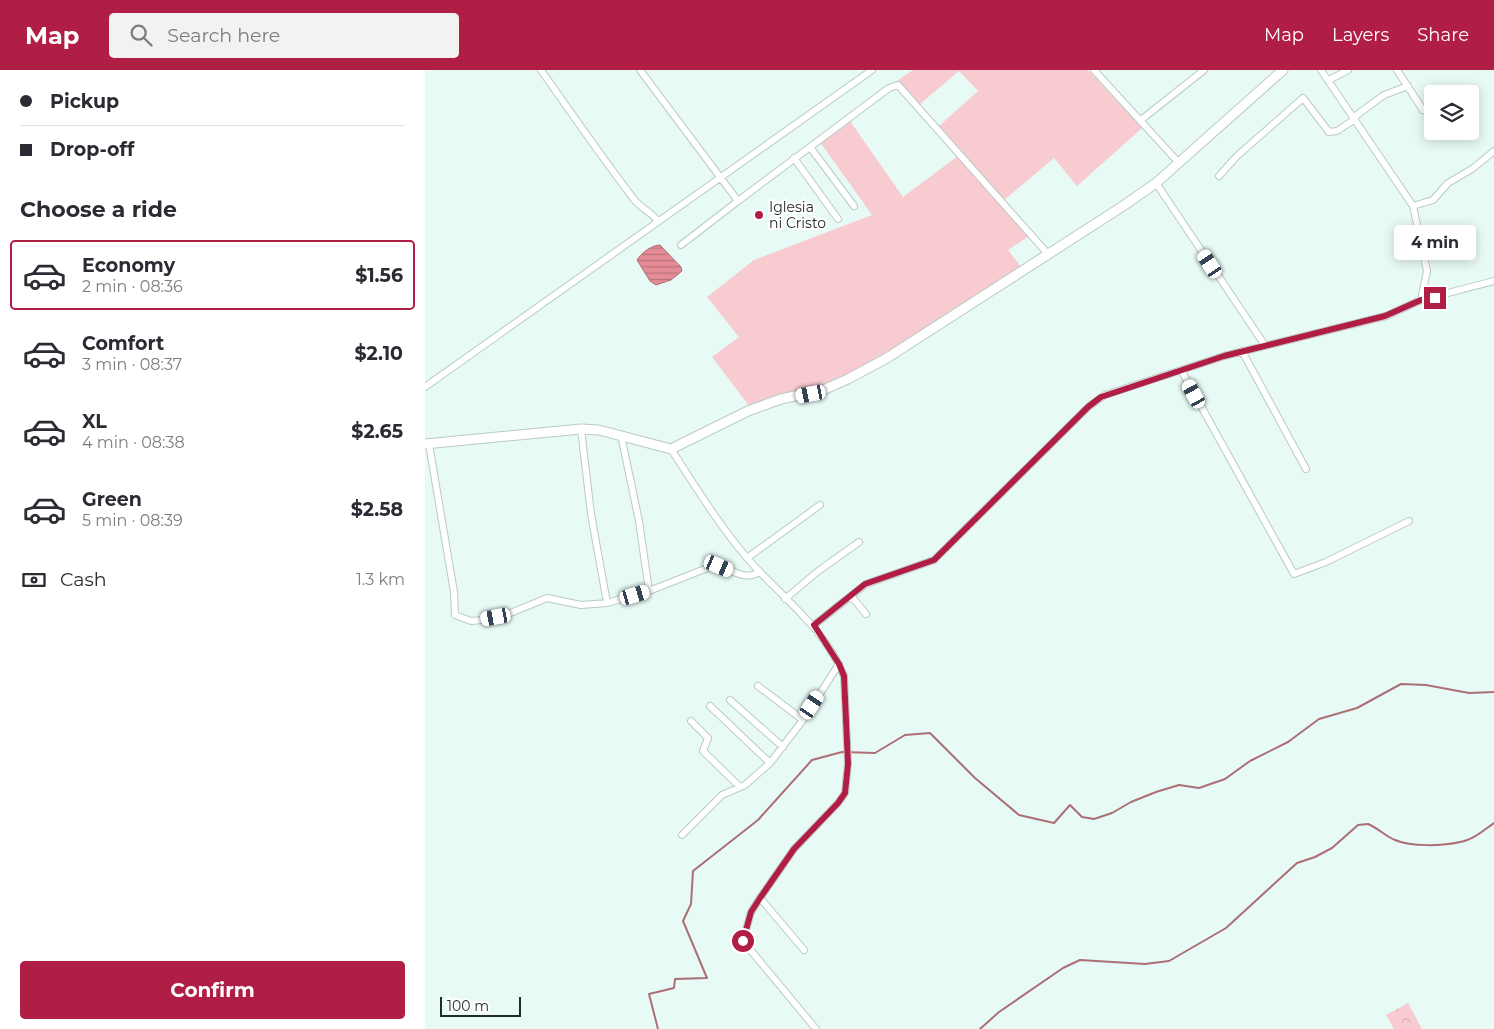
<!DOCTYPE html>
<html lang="en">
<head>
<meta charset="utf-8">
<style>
  body { margin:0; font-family:Montserrat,sans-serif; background:#f2f2f3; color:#2b2b33; height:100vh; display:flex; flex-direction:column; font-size:19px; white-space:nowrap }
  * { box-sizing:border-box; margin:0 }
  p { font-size:16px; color:#7c7c81 }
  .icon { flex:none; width:28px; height:28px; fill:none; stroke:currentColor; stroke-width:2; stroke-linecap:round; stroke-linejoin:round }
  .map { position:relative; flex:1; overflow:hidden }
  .sheet { display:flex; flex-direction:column; background:#fff; width:425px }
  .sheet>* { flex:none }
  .banner { display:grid; align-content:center; height:110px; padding:0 20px; background:#fff }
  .controls { position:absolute; left:999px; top:15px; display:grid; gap:10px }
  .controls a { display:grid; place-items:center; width:55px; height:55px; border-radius:5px; background:#fff; box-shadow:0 2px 12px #0003; font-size:25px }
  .scale { position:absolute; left:15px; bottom:12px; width:81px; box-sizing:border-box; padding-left:5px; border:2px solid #232a28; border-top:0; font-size:14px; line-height:18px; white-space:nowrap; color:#232a28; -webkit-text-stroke:4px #fff; paint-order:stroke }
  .end { position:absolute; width:22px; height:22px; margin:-11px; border:6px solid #b01d45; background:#fff; box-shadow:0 0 0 2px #fff }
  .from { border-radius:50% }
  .bubble { position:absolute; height:35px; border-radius:5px; background:#fff; box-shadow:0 2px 12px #0003; font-size:16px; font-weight:700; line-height:35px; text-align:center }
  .car { position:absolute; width:15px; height:30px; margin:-15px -8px; border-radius:6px; box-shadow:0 0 4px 1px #0007; background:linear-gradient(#fff 24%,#345 0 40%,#fff 0 76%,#345 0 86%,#fff 0) }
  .banner b { display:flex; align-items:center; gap:18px; height:48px; font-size:19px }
  .banner b+b { border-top:1px solid #e1e1e2 }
  .banner i { width:12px; height:12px; background:#2b2b33 }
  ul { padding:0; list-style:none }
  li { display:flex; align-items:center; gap:15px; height:70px; margin:0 10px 8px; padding:0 10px; border:2px solid transparent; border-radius:5px }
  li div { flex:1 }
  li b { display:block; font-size:19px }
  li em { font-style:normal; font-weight:700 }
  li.on { border-color:#b01d45 }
  li>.icon { width:45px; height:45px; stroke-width:1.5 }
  h2 { padding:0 20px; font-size:22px; line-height:60px }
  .pay { display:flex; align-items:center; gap:12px; height:55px; padding:0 20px; font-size:19px }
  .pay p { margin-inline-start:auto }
  .primary-button { display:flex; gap:10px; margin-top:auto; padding:10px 20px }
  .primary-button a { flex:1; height:58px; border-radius:5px; background:#b01d45; color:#fff; font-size:20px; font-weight:700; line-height:58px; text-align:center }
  header { display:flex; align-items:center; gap:30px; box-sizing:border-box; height:70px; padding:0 25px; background:#b01d45; color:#fff }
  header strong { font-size:24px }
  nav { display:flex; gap:28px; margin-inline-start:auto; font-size:18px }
  .search { width:350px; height:45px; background:#f2f2f3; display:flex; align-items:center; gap:12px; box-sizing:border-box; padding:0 18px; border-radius:5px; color:#7c7c81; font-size:19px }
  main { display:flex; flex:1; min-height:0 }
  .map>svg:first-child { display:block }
  .grass { fill:#f7cbcf }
  .forest { fill:url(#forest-crowns) }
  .water { fill:url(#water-rules); stroke:#ab6f75 }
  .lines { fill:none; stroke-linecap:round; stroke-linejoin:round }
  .stream { stroke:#ab6f75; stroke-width:2 }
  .street-casing { stroke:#b9cbc6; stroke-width:8 }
  .secondary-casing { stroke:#b9cbc6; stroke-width:11 }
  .street { stroke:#fff; stroke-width:6 }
  .secondary { stroke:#fff; stroke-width:9 }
  .route { stroke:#b01d45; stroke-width:6 }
  .poi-dot { fill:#b01d45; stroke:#fff; stroke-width:2 }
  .labels { text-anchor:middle; stroke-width:4.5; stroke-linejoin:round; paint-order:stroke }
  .poi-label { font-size:14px; fill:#232a28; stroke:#fff; text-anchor:start }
</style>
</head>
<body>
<header>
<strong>Map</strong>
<div class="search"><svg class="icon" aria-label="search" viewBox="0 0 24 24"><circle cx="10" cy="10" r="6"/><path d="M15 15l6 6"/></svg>Search here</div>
<nav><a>Map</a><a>Layers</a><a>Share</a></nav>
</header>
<main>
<section class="sheet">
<div class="banner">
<b><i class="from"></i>Pickup</b>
<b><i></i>Drop-off</b>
</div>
<h2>Choose a ride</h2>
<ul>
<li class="on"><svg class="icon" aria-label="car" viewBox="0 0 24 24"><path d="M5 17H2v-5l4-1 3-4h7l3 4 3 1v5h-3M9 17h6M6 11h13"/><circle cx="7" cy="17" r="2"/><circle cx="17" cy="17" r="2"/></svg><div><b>Economy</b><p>2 min · 08:36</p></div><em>$1.56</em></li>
<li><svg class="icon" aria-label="car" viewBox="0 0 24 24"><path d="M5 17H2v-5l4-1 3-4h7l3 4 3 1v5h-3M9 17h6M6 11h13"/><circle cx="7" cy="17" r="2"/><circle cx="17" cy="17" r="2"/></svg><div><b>Comfort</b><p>3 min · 08:37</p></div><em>$2.10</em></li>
<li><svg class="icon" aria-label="car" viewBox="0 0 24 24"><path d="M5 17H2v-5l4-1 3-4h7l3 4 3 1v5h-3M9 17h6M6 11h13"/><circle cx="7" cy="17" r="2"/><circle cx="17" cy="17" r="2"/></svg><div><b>XL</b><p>4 min · 08:38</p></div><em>$2.65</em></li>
<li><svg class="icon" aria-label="car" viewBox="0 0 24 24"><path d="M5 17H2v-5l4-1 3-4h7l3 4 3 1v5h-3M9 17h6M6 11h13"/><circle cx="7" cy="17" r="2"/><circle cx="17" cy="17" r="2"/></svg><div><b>Green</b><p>5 min · 08:39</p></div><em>$2.58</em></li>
</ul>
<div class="pay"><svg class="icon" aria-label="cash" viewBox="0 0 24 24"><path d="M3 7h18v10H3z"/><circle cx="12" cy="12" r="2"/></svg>Cash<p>1.3 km</p></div>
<div class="primary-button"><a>Confirm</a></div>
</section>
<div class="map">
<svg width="1069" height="959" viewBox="0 0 1069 959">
  <defs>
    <pattern id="forest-crowns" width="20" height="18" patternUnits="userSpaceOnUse" patternTransform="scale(1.25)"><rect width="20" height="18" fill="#f7cbcf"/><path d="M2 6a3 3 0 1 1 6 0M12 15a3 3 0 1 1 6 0" fill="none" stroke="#d3aeb2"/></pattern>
    <pattern id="water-rules" width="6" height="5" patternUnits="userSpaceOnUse" patternTransform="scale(1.25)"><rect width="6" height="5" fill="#e58c96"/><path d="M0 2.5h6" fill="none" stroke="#b9737a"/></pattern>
  </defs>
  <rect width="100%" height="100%" fill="#e8faf5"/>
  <path class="grass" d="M 488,0 L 663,0 L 717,58 L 652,116 L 629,88 L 579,130 L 513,57 L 553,21 L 534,1 L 494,35 L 472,11 Z
    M 425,51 L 478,127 L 533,86 L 604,166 L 583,180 L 596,197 L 461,284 L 404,315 L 325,337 L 287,287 L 314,267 L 282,227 L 329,190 L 447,145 L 395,72 Z"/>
  <path class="forest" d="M 983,933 L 997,959 L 969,959 L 961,945 Z"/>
  <path class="water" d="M 235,175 L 256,197 L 257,201 L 246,210 L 231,215 L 225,211 L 212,190 C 216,183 227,175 235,175 Z"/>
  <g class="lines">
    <path class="stream" d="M 233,959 L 224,924 L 249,918 L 250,909 L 282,908 L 258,851 L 266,834 L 268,801 L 333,750 L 387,690 L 417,682 L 450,683 L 480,665 L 505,663 L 550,708 L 594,745 L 629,753 L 645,735 L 657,747 L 669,749 L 687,743 L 706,732 L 731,722 L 754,715 L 774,718 L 800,709 L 825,691 L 863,672 L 894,649 L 932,638 L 976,614 L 1001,615 L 1044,623 L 1069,622
      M 555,959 L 574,942 L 638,898 L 655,890 L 720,894 L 744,891 L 801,858 L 872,793 L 890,787 L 907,778 L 933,755 L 943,754 C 953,758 960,766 970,770 C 986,777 1018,776 1035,772 C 1048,770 1059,760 1069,753"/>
    <defs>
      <path id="street" d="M 116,0 C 146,43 176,86 208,128 C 215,138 226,142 233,151
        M 215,0 L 313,131 L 464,18 L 473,15 L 623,184
        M 669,0 L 754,93
        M 896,0 L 988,136 L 1002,201 L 996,230
        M 972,0 L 998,40
        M 904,10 L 923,0
        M 929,47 L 959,25 L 983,16
        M 716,50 L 779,0
        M 385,77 L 429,136
        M 369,88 L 413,149
        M 794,106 L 812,86 L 878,28 L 904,62 L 912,61 L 930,49
        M 731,113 L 839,274
        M 988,136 L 1008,130 L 1023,113 L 1047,99 L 1069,81
        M 256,175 L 313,131
        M 817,281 L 881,399
        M 756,300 L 869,504 L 901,492 L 984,451
        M 0,317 L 447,0
        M 156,359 L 166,444 L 182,533
        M 196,365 L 214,451 L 224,521 L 290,495 C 306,498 318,512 335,502
        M 4,374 L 29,522 L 30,545 L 46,551 L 57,550 L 83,544 L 122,528 L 156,535 L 182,533 L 224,521
        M 246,379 C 270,416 294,455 323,489 C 356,527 400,558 419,606 L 423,694 L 420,723 L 413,733 L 369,779 L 335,828 L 326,842 L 318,871 L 391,959
        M 322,488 L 395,435
        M 426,526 L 441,544
        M 360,529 L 392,502 L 434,472
        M 389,555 L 441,514 L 509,490 L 663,337 L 680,325 L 799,286 L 961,246 L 996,230 L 1069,211
        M 333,616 L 378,650
        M 305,630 L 358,677
        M 285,636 L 345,693
        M 266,651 L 283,668 L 278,681 L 315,717
        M 257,765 L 297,725 L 320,715 L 345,693 L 378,650 L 414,594
        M 335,828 L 379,880"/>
      <path id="secondary" d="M 0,374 L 156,359 L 174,360 L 246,379 L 323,341 L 356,329 L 398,320 L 423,309 L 462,288 L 698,136 L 731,113 L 858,0"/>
    </defs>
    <use href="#street" class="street-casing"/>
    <use href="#secondary" class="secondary-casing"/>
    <use href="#street" class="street"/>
    <use href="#secondary" class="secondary"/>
  </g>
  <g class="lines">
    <path class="route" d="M 318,871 L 326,842 L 335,828 L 369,779 L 413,733 L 420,723 L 423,694 L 419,606 L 414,594 L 389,555 L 440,514 L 509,490 L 663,337 L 676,327 L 799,286 L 960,246 L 996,230 L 1010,228"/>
  </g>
  <circle class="poi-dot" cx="334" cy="145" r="5"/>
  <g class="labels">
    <g class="poi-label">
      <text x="344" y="142">Iglesia<tspan x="344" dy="16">ni Cristo</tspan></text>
    </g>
  </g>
</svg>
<div class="controls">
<a><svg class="icon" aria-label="layers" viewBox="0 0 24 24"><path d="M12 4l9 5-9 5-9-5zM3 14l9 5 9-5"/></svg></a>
</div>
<div class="scale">100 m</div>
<i class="end from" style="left:318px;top:871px"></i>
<i class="end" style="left:1010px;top:228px"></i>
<div class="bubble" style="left:969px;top:155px;width:82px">4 min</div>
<i class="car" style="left:785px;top:194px;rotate:327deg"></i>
<i class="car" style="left:386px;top:324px;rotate:259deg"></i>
<i class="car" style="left:769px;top:324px;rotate:331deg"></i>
<i class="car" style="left:294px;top:496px;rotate:113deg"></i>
<i class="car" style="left:210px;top:525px;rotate:74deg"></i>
<i class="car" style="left:71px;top:547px;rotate:260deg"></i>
<i class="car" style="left:387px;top:635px;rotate:33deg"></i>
</div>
</main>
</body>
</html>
